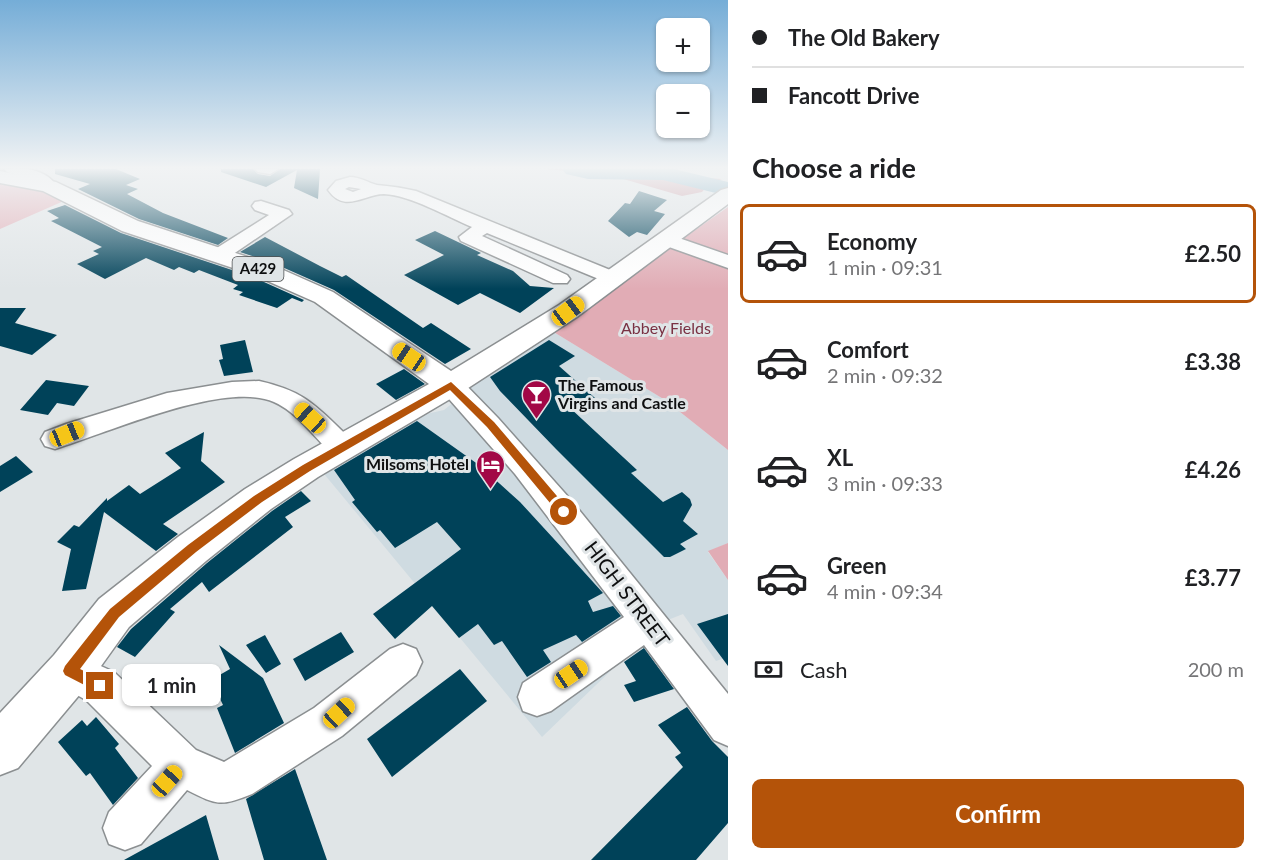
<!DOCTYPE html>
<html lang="en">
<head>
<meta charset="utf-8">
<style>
  body { margin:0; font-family:Lato,sans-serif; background:#f6f6f6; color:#202124; height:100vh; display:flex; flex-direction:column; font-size:22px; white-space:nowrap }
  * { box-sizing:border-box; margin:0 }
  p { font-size:20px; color:#757577 }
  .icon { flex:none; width:33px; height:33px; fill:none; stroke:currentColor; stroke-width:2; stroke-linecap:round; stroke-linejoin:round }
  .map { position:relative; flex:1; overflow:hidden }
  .details { display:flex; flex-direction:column; background:#fff; width:540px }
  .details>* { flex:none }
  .hud { display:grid; align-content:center; height:132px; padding:0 24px; background:#fff }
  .tools { position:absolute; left:656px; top:18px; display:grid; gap:12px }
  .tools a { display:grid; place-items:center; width:54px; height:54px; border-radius:9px; background:#fff; box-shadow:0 2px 4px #0004; font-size:30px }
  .end { position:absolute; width:27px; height:27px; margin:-14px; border:8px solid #b45309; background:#fff; box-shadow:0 0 0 3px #fff }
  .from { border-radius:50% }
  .bubble { position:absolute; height:42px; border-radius:9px; background:#fff; box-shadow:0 2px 4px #0004; font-size:20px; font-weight:700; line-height:42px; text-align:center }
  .car { position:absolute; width:18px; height:36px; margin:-18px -9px; border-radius:8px; box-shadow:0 0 4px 2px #0007; background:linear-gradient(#f5c518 24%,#345 0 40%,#f5c518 0 76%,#345 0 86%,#f5c518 0) }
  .hud b { display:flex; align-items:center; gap:21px; height:57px; font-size:22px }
  .hud b+b { border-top:2px solid #e0e0e0 }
  .hud i { width:15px; height:15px; background:#202124 }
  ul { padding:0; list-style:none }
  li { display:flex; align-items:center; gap:18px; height:99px; margin:0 12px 9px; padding:0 12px; border:3px solid transparent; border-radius:9px }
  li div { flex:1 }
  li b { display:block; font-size:22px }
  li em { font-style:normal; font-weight:700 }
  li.selected { border-color:#b45309 }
  li>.icon { width:54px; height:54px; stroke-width:1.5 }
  h2 { padding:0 24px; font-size:27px; line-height:72px }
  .pay { display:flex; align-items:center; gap:15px; height:66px; padding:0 24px; font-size:22px }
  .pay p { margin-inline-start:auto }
  .primary-button { display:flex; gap:12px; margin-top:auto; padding:12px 24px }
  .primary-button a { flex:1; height:69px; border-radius:9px; background:#b45309; color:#fff; font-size:24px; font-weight:700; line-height:69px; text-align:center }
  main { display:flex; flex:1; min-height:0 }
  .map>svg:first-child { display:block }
  .built { fill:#cfdbe1 }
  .green { fill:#e1acb5 }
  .forest { fill:#c78e98 }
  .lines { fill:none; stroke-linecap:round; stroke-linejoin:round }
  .river { fill:#6aa3bd; fill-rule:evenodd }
  .building { fill:#004259 }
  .minor-casing { stroke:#8b8f91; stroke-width:3 }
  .major-casing { stroke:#8b8f91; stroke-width:3 }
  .minor { fill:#fff; fill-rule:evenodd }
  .major { fill:#fff; fill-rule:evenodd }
  .route { fill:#b45309 }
  .labels { text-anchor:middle; stroke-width:6; stroke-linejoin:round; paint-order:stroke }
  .shield { fill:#e0e5e7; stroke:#4d4f50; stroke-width:1.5 }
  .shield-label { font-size:15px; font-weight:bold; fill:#0e0f10 }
  .park-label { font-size:16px; fill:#793143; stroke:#e0e5e7 }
  .poi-label { font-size:16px; font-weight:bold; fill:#0e0f10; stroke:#e0e5e7; text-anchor:start }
  .near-street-label { font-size:20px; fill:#0e0f10; stroke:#e0e5e7 }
</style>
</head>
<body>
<main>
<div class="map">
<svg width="728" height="860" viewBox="0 0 728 860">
  <rect width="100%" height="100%" fill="#e0e5e7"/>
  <path class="built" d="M 552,331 L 665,400 L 728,450 L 728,543 L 708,552 L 728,580 L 728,657 L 716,661 L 683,614 L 640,631 L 649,651 L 623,659 L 542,737 L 320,469 L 413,417 L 444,410 L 470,389 L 476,380 Z"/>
  <path class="green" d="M 0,184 L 34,189 L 66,200 L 0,229 Z
    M 728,207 L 728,450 L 665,400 L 552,331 Z
    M 728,543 L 728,580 L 708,551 Z"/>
  <path class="forest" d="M 546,169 L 662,169 L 694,177 L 722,179 L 709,184 L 702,192 L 682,196 L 613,176 Z"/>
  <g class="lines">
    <path class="river" d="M 562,169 L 674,169 L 728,182 L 728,196 L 663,180 L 588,179 L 566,174 Z"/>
  </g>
  <path class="building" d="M 55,169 L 116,169 L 140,179 L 126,185 L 138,189 L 127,194 L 163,213 L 228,238 L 218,245 L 139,219 L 78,189 L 90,184 L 55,174 Z
    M 221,169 L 253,169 L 258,174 L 270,176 L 280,169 L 320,169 L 318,199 L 294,188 L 297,170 L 266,187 L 221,172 Z
    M 639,191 L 667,200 L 654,211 L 665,214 L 647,235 L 637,232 L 629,237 L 608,221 L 625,203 L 630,204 Z
    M 65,205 L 121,233 L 253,277 L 304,300 L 302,302 L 292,298 L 277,308 L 239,295 L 243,292 L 233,289 L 238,285 L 199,270 L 194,273 L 179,267 L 174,270 L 146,258 L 105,279 L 77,264 L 99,254 L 93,251 L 102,247 L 51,221 L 59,218 L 47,211 Z
    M 435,231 L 481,253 L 477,255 L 513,271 L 530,286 L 554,288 L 520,313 L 480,293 L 458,305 L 404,275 L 444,255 L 415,240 Z
    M 265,237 L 320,266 L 342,277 L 346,275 L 423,328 L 431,323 L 471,349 L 445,364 L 334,290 L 273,263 L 240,252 Z
    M 0,308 L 26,308 L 15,323 L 57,335 L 32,355 L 0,346 Z
    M 245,340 L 253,372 L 224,376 L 219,360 L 223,359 L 220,345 Z
    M 549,340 L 575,356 L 559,366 L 595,398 L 569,407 L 637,470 L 631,473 L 663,502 L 682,492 L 690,499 L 692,505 L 683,521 L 698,534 L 680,544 L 686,549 L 670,557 L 664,557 L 556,449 L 500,391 L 490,377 Z
    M 404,369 L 425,384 L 396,400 L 376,384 Z
    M 46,380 L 89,386 L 74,406 L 57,403 L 48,415 L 20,410 Z
    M 417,421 L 479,465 L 520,502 L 565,551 L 603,593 L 588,601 L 593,612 L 613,606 L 621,616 L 582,642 L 576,635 L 543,650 L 551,662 L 527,677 L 502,641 L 494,645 L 478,624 L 459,638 L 432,606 L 395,639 L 373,614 L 461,549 L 437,522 L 395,548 L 380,530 L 377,532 L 352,502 L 355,500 L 334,470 Z
    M 204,432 L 201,461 L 225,482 L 163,524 L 178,534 L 156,551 L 104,512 L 86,589 L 62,591 L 71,549 L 57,542 L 74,525 L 79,527 L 107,498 L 107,501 L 129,485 L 140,494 L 181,468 L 165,453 Z
    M 16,456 L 33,472 L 0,492 L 0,466 Z
    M 301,491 L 311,501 L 285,517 L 293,527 L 209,592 L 202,582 L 170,609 L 175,612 L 135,657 L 117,647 L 131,629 L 207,563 L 272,511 Z
    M 728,614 L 728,666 L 697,624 Z
    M 341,632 L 354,652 L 305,681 L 293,659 Z
    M 265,635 L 281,664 L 266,673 L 246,645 Z
    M 219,645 L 263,678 L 284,723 L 235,753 L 217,708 L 223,705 L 211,680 L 230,669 Z
    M 644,648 L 674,689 L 634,702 L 624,685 L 636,681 L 624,662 Z
    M 460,669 L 487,701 L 392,777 L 367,739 Z
    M 687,707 L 712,741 L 728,757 L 728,823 L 696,860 L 591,860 L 683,767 L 675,757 L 681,753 L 658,725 Z
    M 96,717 L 119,744 L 115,748 L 138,778 L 113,805 L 90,773 L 86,776 L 58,742 L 82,720 L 87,726 Z
    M 295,769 L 327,860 L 264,860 L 246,799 Z
    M 206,815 L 219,860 L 124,860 Z"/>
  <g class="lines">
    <defs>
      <path id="minor" d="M 4,169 C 23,167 45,169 57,186 L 49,191 L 43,189 L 36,182 L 7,172 Z
        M 255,169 L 278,169 L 270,174 L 258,172 Z
        M 350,177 C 360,177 369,183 377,185 C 390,186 403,188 416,191 L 620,274 L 623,278 L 620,282 L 606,282 L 487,233 L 482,236 L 567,275 L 570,279 L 567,283 L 553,283 L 461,241 L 459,237 L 472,227 C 448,217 410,195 384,194 C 364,194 345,214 328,190 L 336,181 ZM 349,187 L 361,189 L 353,192 L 345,189 Z
        M 261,201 L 289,210 L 292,214 L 226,259 L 212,259 L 209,255 L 212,251 L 269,215 L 255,210 L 252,206 L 255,202 Z
        M 676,237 L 728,255 L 728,268 L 669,247 L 667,243 L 669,239 Z
        M 451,377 L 460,379 L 498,418 L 571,500 L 728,694 L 728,746 L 714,740 L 644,645 L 551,711 L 537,716 L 523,711 L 518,697 L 523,683 L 624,617 L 515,474 L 442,391 L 438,385 L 442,379 Z
        M 259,381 C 308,392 317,408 352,440 L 356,447 L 352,454 L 342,457 L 332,454 C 314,437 297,412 274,402 C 224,380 105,434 55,449 L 45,446 L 41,439 L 45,432 L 66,424 L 167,393 L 232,382 Z
        M 403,644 L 416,649 L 422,662 L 416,675 L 342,736 L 252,794 C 220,807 217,805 187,790 L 141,844 L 125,850 L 109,844 L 103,828 L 109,812 L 152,766 L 86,700 L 57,684 L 51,671 L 57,658 L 70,652 L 114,672 L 196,750 L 224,762 L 314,708 L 390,649 Z"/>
      <path id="major" d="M 0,171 L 56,182 L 138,221 L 272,265 L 333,292 L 451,371 L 559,305 L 721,190 L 728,188 L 728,204 L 577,317 L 462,392 L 318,477 L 271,509 L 206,561 L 129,627 L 86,687 L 18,768 L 0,775 L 0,713 L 54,655 L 99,599 L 178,537 L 245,489 L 294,459 L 429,384 L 315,302 L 254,275 L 122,231 L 43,191 L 0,183 Z"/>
    </defs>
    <use href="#minor" class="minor-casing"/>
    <use href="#major" class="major-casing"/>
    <use href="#minor" class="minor"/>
    <use href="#major" class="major"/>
  </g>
  <linearGradient id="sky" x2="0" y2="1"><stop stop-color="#75add7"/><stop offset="0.58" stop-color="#f1f3f4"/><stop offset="1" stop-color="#f1f3f4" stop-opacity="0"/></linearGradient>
  <rect width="728" height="289" fill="url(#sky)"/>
  <path class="route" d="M 451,382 L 494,422 L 568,509 L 568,515 L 560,515 L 487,427 L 450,390 L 310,471 L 262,502 L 196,552 L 119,617 L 80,669 L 105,681 L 107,686 L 105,691 L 100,693 L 65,675 L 63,671 L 65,666 L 110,609 L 188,545 L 254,496 L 303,465 Z"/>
  <defs>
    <symbol id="bar-pin" viewBox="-11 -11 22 30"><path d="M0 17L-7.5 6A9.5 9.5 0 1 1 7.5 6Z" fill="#a20846" stroke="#e0e5e7"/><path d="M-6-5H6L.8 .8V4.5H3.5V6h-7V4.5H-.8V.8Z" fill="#fff"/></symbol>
    <symbol id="hotel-pin" viewBox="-11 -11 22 30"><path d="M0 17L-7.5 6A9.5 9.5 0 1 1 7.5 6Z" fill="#a20846" stroke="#e0e5e7"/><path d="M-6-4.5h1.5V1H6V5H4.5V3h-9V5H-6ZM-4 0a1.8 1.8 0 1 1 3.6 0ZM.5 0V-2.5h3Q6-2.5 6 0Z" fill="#fff"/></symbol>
  </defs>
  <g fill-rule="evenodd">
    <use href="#bar-pin" x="520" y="378" width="33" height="45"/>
    <use href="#hotel-pin" x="474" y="448" width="33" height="45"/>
  </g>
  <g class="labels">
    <rect class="shield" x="232.5" y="257" width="51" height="24" rx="4.5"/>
    <g class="shield-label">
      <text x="258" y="274">A429</text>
    </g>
    <g class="park-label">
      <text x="666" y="334">Abbey Fields</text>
    </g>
    <g class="poi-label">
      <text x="558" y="391">The Famous<tspan x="558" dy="18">Virgins and Castle</tspan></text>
      <text x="469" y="470" text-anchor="end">Milsoms Hotel</text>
    </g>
    <g class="near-street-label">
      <text transform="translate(627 594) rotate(53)" y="7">HIGH STREET</text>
    </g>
  </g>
</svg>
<div class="tools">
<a>+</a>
<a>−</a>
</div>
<i class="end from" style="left:564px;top:512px"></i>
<i class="end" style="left:100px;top:686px"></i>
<div class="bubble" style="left:122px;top:664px;width:99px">1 min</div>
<i class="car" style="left:568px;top:311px;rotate:53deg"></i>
<i class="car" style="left:409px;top:357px;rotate:304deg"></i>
<i class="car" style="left:310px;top:418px;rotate:312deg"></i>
<i class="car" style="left:67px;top:434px;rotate:68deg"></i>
<i class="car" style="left:571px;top:674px;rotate:56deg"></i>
<i class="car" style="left:339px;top:713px;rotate:47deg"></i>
<i class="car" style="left:167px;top:781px;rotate:42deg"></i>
</div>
<section class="details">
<div class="hud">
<b><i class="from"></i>The Old Bakery</b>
<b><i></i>Fancott Drive</b>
</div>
<h2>Choose a ride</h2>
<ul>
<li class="selected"><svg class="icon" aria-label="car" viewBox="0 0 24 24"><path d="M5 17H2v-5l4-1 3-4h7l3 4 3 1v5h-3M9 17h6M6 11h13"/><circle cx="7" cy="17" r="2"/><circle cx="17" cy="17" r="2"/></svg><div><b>Economy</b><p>1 min · 09:31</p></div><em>£2.50</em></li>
<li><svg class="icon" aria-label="car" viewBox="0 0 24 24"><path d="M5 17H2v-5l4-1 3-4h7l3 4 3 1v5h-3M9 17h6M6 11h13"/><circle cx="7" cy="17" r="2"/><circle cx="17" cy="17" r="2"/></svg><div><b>Comfort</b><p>2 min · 09:32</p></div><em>£3.38</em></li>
<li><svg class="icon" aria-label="car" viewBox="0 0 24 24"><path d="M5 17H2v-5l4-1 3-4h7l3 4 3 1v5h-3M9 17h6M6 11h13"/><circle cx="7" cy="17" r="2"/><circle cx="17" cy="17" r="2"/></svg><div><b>XL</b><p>3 min · 09:33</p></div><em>£4.26</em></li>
<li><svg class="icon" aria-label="car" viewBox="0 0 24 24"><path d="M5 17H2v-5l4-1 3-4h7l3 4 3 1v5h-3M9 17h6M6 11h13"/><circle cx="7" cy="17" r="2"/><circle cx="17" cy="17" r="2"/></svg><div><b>Green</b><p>4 min · 09:34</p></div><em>£3.77</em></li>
</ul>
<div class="pay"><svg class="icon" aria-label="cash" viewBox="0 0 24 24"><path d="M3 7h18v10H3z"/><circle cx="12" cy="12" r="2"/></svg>Cash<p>200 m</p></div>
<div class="primary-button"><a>Confirm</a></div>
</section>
</main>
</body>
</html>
